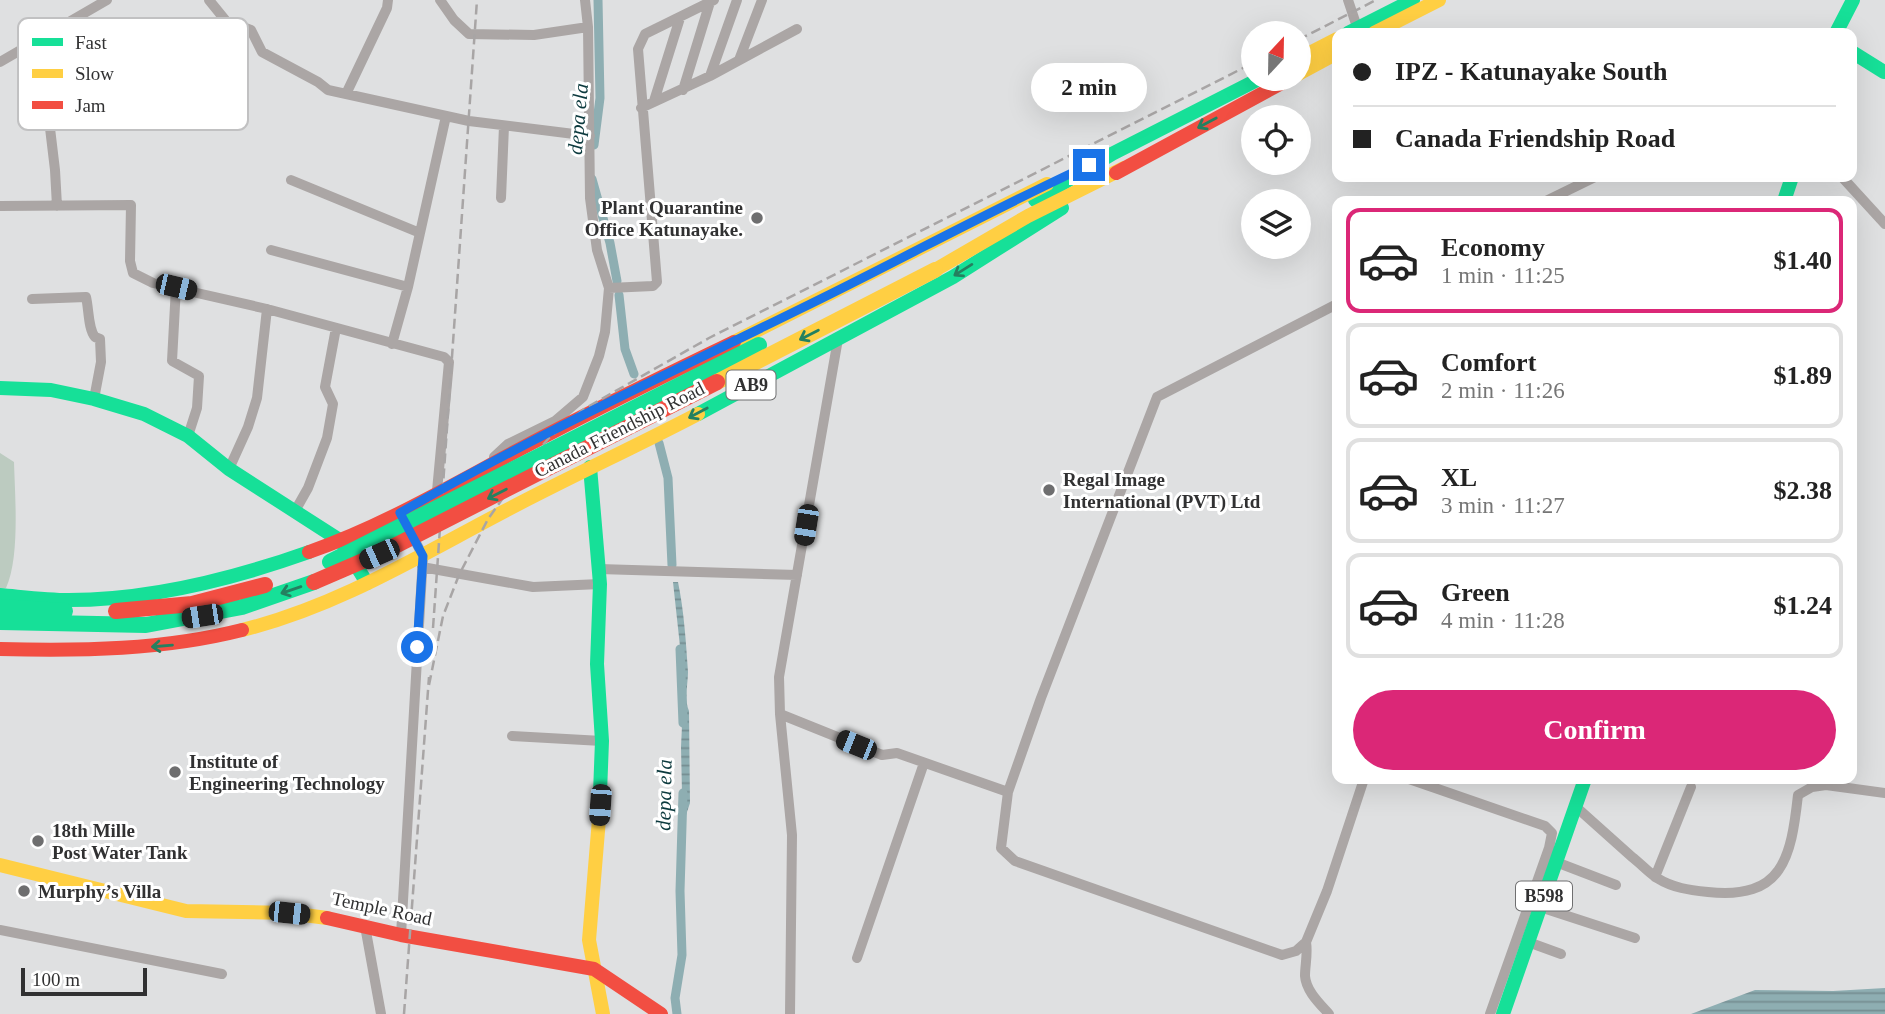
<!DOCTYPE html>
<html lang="en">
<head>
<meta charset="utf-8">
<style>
  body { margin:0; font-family:"Times New Roman",serif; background:#f2f2f2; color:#222; height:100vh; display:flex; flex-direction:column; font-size:26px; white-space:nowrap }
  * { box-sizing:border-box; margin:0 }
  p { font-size:23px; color:#767676 }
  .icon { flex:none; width:38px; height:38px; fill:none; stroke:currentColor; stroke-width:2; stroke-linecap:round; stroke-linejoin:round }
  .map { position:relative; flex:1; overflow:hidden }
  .details { position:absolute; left:1332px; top:196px; width:525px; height:588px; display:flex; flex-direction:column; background:#fff; border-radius:14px; box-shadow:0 7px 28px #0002 }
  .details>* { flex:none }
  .top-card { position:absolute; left:1332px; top:28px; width:525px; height:154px; border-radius:14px; box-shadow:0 7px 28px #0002; display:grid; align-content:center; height:154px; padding:0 21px; background:#fff }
  .needle { width:46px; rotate:22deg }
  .tools { position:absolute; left:1241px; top:21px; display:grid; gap:14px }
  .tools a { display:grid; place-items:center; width:70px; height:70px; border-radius:50%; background:#fff; box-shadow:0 7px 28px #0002; font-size:35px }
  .scale { position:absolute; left:21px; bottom:18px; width:126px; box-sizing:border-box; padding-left:7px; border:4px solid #313132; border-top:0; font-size:19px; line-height:24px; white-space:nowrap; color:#313132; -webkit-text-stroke:5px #fff; paint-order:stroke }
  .end { position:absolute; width:32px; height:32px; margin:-16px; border:9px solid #1a73e8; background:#fff; box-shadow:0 0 0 4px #fff }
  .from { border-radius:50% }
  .bubble { position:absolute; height:49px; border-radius:24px; background:#fff; box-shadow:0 7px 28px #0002; font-size:23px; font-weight:700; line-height:49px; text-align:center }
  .car { position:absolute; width:21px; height:42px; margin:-21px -10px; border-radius:9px; box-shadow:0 0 5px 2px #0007; background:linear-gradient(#222 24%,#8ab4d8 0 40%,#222 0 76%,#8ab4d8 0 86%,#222 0) }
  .top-card b { display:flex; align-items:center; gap:24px; height:66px; font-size:26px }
  .top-card b+b { border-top:2px solid #e0e0e0 }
  .top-card i { width:18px; height:18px; background:#222 }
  ul { padding:12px 0 0; list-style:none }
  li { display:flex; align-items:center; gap:21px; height:105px; margin:0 14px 10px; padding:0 7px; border:4px solid #e0e0e0; border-radius:14px }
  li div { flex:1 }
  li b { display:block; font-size:26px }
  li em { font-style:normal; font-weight:700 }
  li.selected { border-color:#db2777 }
  li>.icon { width:63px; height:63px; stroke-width:1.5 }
  .primary-button { display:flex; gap:14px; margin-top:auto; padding:14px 21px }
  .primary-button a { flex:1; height:80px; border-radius:42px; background:#db2777; color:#fff; font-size:28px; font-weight:700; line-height:80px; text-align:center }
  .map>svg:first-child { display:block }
  .pitch { fill:#bccbc0 }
  .water { fill:url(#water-rules) }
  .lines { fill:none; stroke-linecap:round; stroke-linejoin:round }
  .canal { stroke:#8eaeb2; stroke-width:9 }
  .street { stroke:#aba6a5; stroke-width:10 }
  .fast { stroke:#16e098; stroke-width:14 }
  .slow { stroke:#ffcf43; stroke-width:14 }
  .jam { stroke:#f24e42; stroke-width:14 }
  .rail { stroke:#a8a5a5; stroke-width:2.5; stroke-dasharray:10 5; stroke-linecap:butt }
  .fast-bridge { stroke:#16e098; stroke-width:16 }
  .slow-bridge { stroke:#ffcf43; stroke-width:16 }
  .jam-bridge { stroke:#f24e42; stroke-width:16 }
  .oneway { stroke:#258060 }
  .route { stroke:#1a73e8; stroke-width:9 }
  .poi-dot { fill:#6e6e6f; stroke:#fff; stroke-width:2.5 }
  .labels { text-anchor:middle; stroke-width:6; stroke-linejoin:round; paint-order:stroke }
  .shield { fill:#fff; stroke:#6f6f70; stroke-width:2 }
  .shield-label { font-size:18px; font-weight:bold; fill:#313132 }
  .poi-label { font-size:19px; font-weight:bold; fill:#313132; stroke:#fff; text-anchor:start }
  .street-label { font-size:19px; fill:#313132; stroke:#fff }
  .water-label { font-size:21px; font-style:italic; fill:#0c3a3e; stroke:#fff }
  .key { fill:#fff; stroke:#c1c1c2; stroke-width:2 }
  .key-label { font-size:19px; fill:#313132 }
</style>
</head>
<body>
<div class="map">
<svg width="1885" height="1014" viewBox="0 0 1885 1014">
  <defs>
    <pattern id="water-rules" width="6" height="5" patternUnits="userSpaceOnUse" patternTransform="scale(1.75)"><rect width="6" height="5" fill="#8eaeb2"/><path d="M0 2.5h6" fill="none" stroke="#758e91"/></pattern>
  </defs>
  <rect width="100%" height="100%" fill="#dfe0e1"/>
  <path class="pitch" d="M 0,453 L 14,462 C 15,496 20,558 6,588 L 0,588 Z"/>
  <path class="water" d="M 673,582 L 678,582 C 684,611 686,642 688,672 C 688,684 684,699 689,711 L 690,803 L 685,818 L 682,793 L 681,747 L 684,683 Z
    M 1885,988 L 1885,1014 L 1691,1014 L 1755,990 L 1833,991 Z"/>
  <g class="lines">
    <path class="canal" d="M 594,145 L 600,98 L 598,0
      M 592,179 L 610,243 L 617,281
      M 619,295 L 625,349 L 634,374
      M 659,443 L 668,478 L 672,565
      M 680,649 L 683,723
      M 677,1014 L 675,998 L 682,955 L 680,891 L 683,793"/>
    <path class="street" d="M 209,0 L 226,21 L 251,30 L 262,52 L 318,82 L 328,90 L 469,121 L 590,136
      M 440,0 L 454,20 L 469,34 L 534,35 L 588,27
      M 1348,0 L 1359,33
      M 739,60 L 762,0
      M 0,62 L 107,0
      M 710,76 L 737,0
      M 683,90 L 710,2
      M 346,94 L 387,8 L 388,0
      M 654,101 L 680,18
      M 47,103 L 55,170 L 57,206
      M 641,108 L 710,76 L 797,29
      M 1842,177 L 1885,224
      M 291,180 L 420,233
      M 501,198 L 504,126
      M 1546,201 L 1595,177
      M 0,206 L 131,205 L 130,261 L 133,273 L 153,283 L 267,309 L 444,357 L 449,362 L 437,491
      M 271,250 L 408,287
      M 176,287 L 172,361 L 199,376 L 197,408 L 188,436
      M 609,288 L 653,286 L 657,282 L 638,49 L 645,34 L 714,0
      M 32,299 L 86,297 C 89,309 88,329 95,337 L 100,339 L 101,362 L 94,399
      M 1337,304 L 1157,397 L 1041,698 L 1008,792 L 1001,848 L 1015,861 L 1282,955 L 1296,951 L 1306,942 L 1327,891 L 1364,779
      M 392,344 L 408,287 L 446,116
      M 494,457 L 508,444 L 555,421 L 583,397 L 599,356 L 605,332 L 609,288 L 597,250 L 590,198 L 588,27 L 585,0
      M 229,469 L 248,427 L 257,398 L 267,309
      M 295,511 L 308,488 L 327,438 L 333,404 L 325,387 L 336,328
      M 422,567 L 533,587 L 600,584
      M 599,569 L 797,575
      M 780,714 L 882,755 L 897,753 L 1008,792
      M 512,736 L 602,741
      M 1409,779 L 1545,826 L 1552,833 L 1549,848 L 1490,1014
      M 1575,806 C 1594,823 1613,840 1632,857 C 1640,863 1648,872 1657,878 C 1673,888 1689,890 1708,892 C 1783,900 1791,858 1798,795 L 1812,787 L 1826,785 L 1885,793
      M 1556,862 L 1616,885
      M 1655,877 L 1691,787
      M 1540,907 L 1635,938
      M 365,926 L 381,1014
      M 0,930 L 222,974
      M 401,935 L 423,556 L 412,535
      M 1306,942 C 1308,954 1305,965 1305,976 C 1306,991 1320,1004 1329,1014
      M 1528,942 L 1561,954
      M 857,958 L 924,763
      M 790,1014 L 792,835 L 780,714 L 779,677 L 838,339"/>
    <path class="fast" d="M 1348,33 L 1413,0
      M 1836,33 L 1853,0
      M 1852,52 L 1884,72
      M 1102,159 L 1259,79
      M 1035,200 L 1112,154
      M 1784,201 L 1792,177
      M 0,388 L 51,390 L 94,399 L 144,414 L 188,436 L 229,469 L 341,541 L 367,583
      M 698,414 L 953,277 L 1062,208
      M 590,467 L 600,584 L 597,664 L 602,741 L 599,819
      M 0,595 C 23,597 46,600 69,600 C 151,600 233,579 309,552
      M 1503,1014 L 1585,779"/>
    <path class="slow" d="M 1374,33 L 1439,0
      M 1298,59 L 1337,39
      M 1298,74 L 1337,53
      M 935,270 L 1028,216 L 1124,168
      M 734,342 L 1047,184
      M 242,630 C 336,607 419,556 503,512 C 567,478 633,448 698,414
      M 599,819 L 589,940 L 603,1014
      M 0,865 L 186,911 L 289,913 L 327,918"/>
    <path class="jam" d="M 1116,173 L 1289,79
      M 309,552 C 384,526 454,484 524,447 C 593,410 664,376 734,342
      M 0,649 C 82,651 163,650 242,630
      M 327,918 L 401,935 L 594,969 L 661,1014"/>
    <path class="rail" d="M 1298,40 L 1376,0
      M 433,628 L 477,0
      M 429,685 L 443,616 L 459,575 L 488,519 L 533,456 L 549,438 L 584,409 L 709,338 L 1253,63
      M 404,1014 L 429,677"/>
    <path class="fast-bridge" d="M 330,562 L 759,345
      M 0,607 L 65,611
      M 0,622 L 146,625 L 242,607 L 314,582"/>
    <path class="slow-bridge" d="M 717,382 L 935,270"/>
    <path class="jam-bridge" d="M 314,582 L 379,554 L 717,382
      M 116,611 L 192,604 L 265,585"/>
  </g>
  <defs><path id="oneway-shaft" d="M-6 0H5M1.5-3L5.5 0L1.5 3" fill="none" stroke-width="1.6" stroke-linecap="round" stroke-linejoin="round" transform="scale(1.75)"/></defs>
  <g class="oneway">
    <use href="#oneway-shaft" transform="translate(1207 123) rotate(152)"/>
    <use href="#oneway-shaft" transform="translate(963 270) rotate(148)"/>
    <use href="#oneway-shaft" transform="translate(809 335) rotate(153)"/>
    <use href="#oneway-shaft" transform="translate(698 413) rotate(152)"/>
    <use href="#oneway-shaft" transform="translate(497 494) rotate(153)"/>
    <use href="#oneway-shaft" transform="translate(291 590) rotate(161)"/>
    <use href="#oneway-shaft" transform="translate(162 646) rotate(175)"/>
  </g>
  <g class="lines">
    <path class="route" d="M 417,647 L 423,556 L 400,513 C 529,438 666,375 800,309 C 897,262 991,210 1089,165"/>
  </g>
  <g class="poi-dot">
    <circle cx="757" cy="218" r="7"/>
    <circle cx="1049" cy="490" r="7"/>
    <circle cx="175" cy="772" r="7"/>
    <circle cx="38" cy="841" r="7"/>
    <circle cx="24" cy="891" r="7"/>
  </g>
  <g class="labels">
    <g class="shield">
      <rect x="726.5" y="370.5" width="49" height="29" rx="5"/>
      <rect x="1516" y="881.5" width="56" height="29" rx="5"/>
    </g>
    <g class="shield-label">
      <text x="751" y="391">AB9</text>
      <text x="1544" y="902">B598</text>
    </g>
    <g class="poi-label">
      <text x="743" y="214" text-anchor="end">Plant Quarantine<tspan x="743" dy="22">Office Katunayake.</tspan></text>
      <text x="1063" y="486">Regal Image<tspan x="1063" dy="22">International (PVT) Ltd</tspan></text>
      <text x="189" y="768">Institute of<tspan x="189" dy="22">Engineering Technology</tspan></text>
      <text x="52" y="837">18th Mille<tspan x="52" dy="22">Post Water Tank</tspan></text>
      <text x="38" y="898">Murphy’s Villa</text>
    </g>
    <g class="street-label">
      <text transform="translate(619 429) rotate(-27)" y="7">Canada Friendship Road</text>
      <text transform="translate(382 908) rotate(12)" y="7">Temple Road</text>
    </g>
    <g class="water-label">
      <text transform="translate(578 119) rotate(-85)" y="7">depa ela</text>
      <text transform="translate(664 795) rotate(-89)" y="7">depa ela</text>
    </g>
  </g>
  <rect x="18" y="18" width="230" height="112" rx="10" class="key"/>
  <rect x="32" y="38" width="31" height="8" fill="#16e098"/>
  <rect x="32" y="69" width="31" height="9" fill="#ffcf43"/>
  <rect x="32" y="101" width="31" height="8" fill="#f24e42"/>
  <g class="key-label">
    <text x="75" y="49">Fast</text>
    <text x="75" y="80">Slow</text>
    <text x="75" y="112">Jam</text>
  </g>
</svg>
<div class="tools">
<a><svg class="needle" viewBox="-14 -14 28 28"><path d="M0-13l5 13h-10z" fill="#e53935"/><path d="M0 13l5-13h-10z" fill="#767676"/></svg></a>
<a><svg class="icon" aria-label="locate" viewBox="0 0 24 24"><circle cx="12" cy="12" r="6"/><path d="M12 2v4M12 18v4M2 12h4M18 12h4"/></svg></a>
<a><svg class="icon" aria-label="layers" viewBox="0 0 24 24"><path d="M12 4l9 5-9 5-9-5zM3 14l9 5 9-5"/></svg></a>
</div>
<div class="scale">100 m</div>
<i class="end from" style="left:417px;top:647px"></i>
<i class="end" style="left:1089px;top:165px"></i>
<div class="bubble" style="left:1031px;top:63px;width:116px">2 min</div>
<i class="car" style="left:176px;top:287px;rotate:103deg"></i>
<i class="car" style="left:806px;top:525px;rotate:189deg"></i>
<i class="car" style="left:379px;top:554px;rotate:246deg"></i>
<i class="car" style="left:202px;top:616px;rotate:261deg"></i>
<i class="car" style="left:856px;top:745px;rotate:292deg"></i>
<i class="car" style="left:600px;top:805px;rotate:184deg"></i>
<i class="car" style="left:289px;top:913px;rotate:96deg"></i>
<div class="top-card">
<b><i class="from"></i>IPZ - Katunayake South</b>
<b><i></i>Canada Friendship Road</b>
</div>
<section class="details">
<ul>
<li class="selected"><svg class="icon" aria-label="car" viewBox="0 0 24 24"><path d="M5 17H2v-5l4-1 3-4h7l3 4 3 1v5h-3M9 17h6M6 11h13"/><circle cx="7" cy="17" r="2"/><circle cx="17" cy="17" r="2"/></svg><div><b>Economy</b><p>1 min · 11:25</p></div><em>$1.40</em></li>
<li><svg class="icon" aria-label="car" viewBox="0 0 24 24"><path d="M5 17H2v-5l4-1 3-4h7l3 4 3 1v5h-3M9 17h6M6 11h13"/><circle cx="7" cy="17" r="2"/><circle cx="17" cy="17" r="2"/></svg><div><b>Comfort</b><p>2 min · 11:26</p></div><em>$1.89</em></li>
<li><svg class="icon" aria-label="car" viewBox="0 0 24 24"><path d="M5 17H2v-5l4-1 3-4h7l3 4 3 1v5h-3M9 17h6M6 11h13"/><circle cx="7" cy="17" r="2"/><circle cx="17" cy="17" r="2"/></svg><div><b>XL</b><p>3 min · 11:27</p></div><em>$2.38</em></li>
<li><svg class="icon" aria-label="car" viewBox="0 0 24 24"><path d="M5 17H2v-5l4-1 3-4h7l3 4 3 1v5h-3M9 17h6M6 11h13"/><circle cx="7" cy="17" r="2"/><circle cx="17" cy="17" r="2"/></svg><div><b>Green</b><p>4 min · 11:28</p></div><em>$1.24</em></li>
</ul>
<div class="primary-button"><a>Confirm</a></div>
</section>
</div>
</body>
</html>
